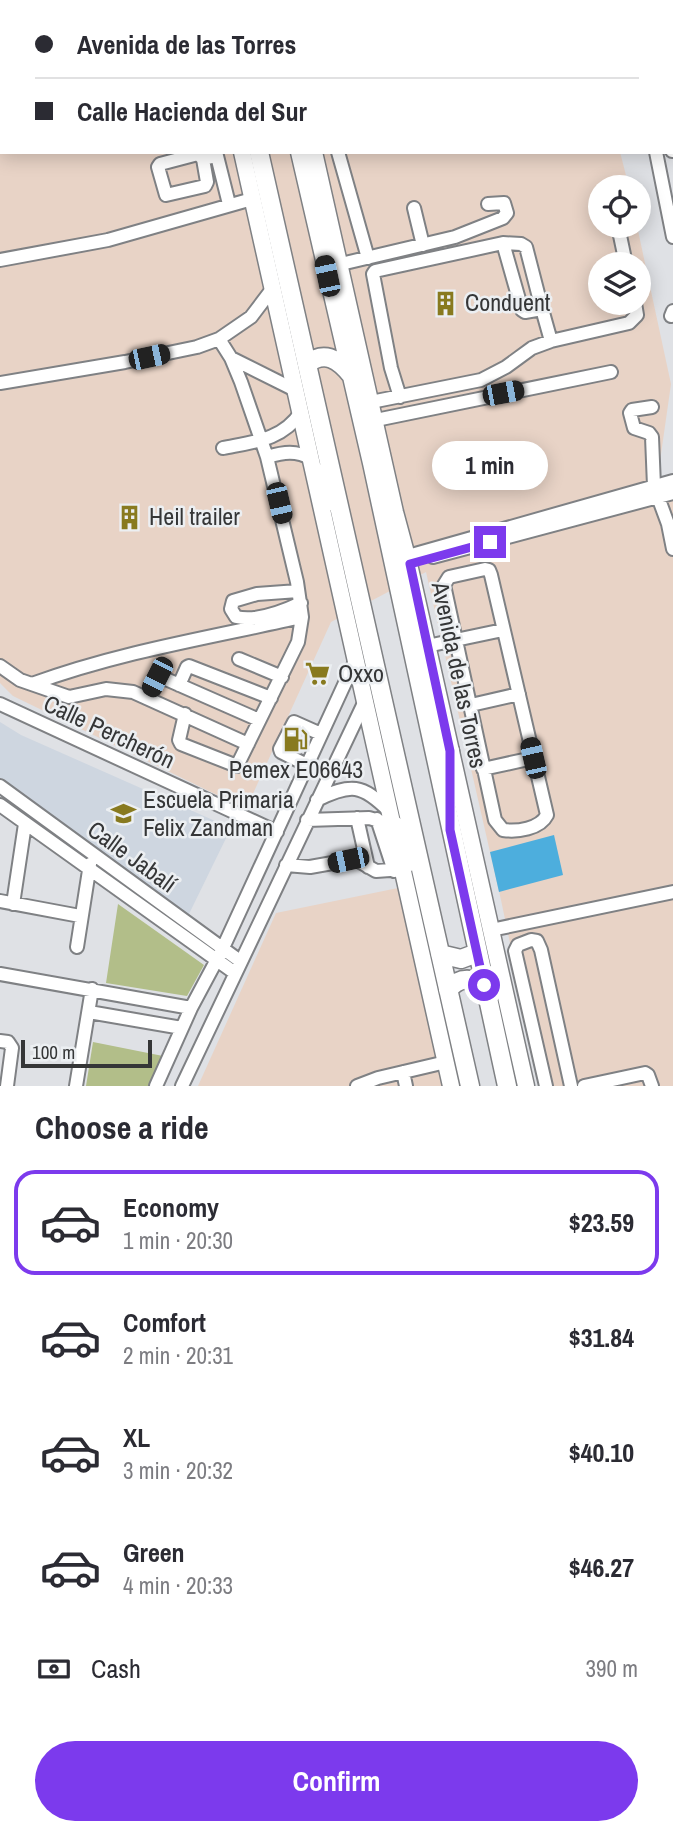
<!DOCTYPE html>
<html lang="en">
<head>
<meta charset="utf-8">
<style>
  body { margin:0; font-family:"Archivo Narrow",sans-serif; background:#f2f2f3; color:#2b2b33; height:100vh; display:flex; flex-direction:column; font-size:26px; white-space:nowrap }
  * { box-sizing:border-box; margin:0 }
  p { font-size:23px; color:#7c7c81 }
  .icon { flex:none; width:38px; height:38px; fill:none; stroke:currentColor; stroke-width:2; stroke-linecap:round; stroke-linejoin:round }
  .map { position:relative; height:1086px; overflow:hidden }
  .details { display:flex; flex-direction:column; background:#fff; flex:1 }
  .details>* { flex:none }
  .top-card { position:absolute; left:0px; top:0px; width:674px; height:154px; box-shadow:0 4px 18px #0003; display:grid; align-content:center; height:154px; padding:0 35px; background:#fff }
  .buttons { position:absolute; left:588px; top:175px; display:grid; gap:14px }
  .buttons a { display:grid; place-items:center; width:63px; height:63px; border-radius:50%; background:#fff; box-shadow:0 4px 18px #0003; font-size:35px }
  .scale { position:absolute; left:21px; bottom:18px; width:131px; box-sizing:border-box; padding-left:7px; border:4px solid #353637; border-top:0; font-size:19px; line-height:24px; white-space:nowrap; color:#353637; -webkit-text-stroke:5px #eceff2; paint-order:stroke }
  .end { position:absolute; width:32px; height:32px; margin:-16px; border:9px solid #7c3aed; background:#fff; box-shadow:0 0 0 4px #fff }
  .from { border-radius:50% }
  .bubble { position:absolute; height:49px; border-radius:24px; background:#fff; box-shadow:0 4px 18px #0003; font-size:23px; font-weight:700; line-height:49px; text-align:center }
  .car { position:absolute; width:21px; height:42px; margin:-21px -10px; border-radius:9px; box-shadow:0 0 5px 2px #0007; background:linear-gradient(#222 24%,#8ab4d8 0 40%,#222 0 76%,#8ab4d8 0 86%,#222 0) }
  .top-card b { display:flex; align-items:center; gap:24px; height:66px; font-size:26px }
  .top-card b+b { border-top:2px solid #e1e1e2 }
  .top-card i { width:18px; height:18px; background:#2b2b33 }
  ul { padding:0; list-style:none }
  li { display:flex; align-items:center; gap:21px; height:105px; margin:0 14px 10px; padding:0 21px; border:4px solid transparent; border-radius:21px }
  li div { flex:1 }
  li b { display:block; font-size:26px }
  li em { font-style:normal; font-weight:700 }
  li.on { border-color:#7c3aed }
  li>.icon { width:63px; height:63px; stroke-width:1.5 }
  h2 { padding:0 35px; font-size:32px; line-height:84px }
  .pay { display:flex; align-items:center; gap:18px; height:77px; padding:0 35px; font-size:26px }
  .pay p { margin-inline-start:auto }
  .cta { display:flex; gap:14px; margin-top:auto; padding:14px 35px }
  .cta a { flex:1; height:80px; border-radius:42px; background:#7c3aed; color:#fff; font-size:28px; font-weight:700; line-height:80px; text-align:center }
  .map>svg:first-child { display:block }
  .industrial { fill:#e8d3c6; fill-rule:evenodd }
  .built { fill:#ced6e0 }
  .green { fill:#b2be89 }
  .water { fill:#4daedd }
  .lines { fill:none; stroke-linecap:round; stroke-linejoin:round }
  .minor-casing { stroke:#7f8184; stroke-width:16 }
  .major-casing { stroke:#7f8184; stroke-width:19 }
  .highway-casing { stroke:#7f8184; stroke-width:21 }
  .minor { stroke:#fff; stroke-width:12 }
  .major { stroke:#fff; stroke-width:16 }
  .highway { stroke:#fff; stroke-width:18 }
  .route { stroke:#7c3aed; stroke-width:9 }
  .labels { text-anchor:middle; stroke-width:5; stroke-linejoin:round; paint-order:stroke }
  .poi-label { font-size:24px; fill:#353637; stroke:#eceff2; text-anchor:start }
  .street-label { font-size:24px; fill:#353637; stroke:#eceff2 }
</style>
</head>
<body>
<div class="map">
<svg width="673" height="1086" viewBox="0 0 673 1086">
  <rect width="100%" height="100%" fill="#dfe1e5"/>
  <path class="industrial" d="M 0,0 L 622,0 L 622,2 L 2,2 L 2,152 L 620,152 L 629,187 L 600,187 L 600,226 L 637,226 L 671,384 L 658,475 L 673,484 L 673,1086 L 540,1086 L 501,900 L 426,572 L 331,622 L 246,809 L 13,696 L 0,683 ZM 600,264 L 639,264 L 639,303 L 600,303 Z
    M 398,888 L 443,1086 L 198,1086 L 276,913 Z"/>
  <path class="built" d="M 0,722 L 21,735 L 231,828 L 188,916 L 0,779 Z"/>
  <path class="green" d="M 118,904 L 204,965 L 187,996 L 106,983 Z
    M 93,1042 L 163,1056 L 148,1086 L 86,1086 Z"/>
  <path class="water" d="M 554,835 L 563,875 L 499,892 L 490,852 Z"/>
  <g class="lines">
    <defs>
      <path id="minor" d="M 157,0 L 157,2
        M 318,0 L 318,2
        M 369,0 L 369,2
        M 600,0 L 601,2
        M 655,0 L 655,2
        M 672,22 L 673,21
        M 672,79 L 673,84
        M 672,151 L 673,151
        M 216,152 L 229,204
        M 338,152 L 368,258
        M 656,152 L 673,237
        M 203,159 L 207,182 L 205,186 L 166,195 L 158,167 L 160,164 L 198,154 L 203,159 L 217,156
        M 414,208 L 423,245
        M 618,226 L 626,264
        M 0,260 L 108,240 L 252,199
        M 341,264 L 455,237 L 503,218 L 507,213 L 504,203 L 488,204
        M 542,309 L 551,341
        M 671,316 L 673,311
        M 219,339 L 251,317 L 273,288
        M 231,358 L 297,391
        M 0,383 L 125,362 L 197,347 L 219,339 L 231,358 L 241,382 L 267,457 L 297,582 L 302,617 L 298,642 L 237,766 L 181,744 L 179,740 L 185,714
        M 400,397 L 391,368 L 373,274 L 375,271 L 503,243 L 521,244 L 526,247 L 542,309 L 525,312 L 522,310 L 503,243
        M 371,402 L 481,380 L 506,367 L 532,348 L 551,341 L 629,323 L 637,315 L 635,303
        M 652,407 L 632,410 L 630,413 L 634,428 L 649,433 L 652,437 L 654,486 L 668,524 L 673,549
        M 376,420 L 611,372
        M 223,448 C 253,442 283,440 301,412
        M 267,457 C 284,452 296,450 312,459
        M 408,556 L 673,481
        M 433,557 L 673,493
        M 485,569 L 489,570 L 491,575 L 547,815 C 540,829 517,832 503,830 L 495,820 L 444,585 L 449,577 Z
        M 298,591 L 257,594 L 233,601 L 231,609 L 236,617 C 257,622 282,612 301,603
        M 427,646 L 503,630
        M 239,659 L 282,677
        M 0,666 L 20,680 L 69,697 L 106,689 L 133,692 L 248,744
        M 32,684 C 119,652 212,637 302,617
        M 179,685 L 187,667 L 189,666 L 271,698
        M 147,697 L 159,676 L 259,720
        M 0,704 L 277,832
        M 471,705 L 519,694
        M 307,765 L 281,752 L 280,749 L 294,722 L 321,734
        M 483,769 L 533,758
        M 0,786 L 240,961
        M 317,800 C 351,783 362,784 389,811
        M 0,805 L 235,973
        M 357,818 L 368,867
        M 377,819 L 394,871
        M 307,820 L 369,818 L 394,825
        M 286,865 L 310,867 L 355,859 L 376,871 L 404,869
        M 0,901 L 80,916
        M 13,904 L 25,824
        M 491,930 L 673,892
        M 77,947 L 90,864
        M 0,974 L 191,1008
        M 89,1012 L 182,1028
        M 0,1041 L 8,1042 L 12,1048 L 7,1086
        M 403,1072 L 406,1086
        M 76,1086 L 92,989
        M 156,1086 L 191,1008 L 222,950 L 356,659
        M 182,1086 L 365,701
        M 357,1086 L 378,1078 L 446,1062
        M 546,1086 L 515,951 L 518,945 L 531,940 L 537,941 L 541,950 L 571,1086
        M 584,1086 L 645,1073 L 648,1075 L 652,1086"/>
      <path id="major" d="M 210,0 L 210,2
        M 280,0 L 280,2
        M 242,152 L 451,1086
        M 314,152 L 395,512 L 409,564 L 526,1086"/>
      <path id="highway" d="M 226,0 L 226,2
        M 266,0 L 266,2
        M 259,152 L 470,1086
        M 300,152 L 372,463 L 507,1086
        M 307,364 C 325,350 339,360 351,375
        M 323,505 L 325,472
        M 450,795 L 450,751
        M 394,825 L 413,862
        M 440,954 L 461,959 L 477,953
        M 448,990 C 459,977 470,977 484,985"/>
    </defs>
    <use href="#minor" class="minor-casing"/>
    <use href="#major" class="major-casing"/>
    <use href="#highway" class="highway-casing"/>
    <use href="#minor" class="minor"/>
    <use href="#major" class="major"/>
    <use href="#highway" class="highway"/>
  </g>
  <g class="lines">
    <path class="route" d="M 484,985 L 450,830 L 450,751 L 410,564 L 490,542"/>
  </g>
  <defs>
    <symbol id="building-bare" viewBox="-9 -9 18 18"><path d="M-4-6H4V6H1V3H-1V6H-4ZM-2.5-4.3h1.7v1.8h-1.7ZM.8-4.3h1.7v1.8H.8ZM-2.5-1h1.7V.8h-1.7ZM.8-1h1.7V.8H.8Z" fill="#887a1f" stroke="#eceff2" stroke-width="2.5" paint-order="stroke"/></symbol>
    <symbol id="supermarket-bare" viewBox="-9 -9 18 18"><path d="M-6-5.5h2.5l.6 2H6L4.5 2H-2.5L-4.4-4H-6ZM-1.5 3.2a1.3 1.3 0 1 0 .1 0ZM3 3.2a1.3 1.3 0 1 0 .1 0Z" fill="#887a1f" stroke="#eceff2" stroke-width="2.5" paint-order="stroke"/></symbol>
    <symbol id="fuel-bare" viewBox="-9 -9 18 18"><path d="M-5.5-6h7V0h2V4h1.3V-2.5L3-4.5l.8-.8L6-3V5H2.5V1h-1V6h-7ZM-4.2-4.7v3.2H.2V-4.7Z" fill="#887a1f" stroke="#eceff2" stroke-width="2.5" paint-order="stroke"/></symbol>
    <symbol id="school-bare" viewBox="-9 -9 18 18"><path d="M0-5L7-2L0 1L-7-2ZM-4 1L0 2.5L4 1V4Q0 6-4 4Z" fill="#887a1f" stroke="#eceff2" stroke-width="2.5" paint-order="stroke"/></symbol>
  </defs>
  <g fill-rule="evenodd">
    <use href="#building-bare" x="428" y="286" width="35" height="35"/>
    <use href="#building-bare" x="112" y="500" width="35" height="35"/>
    <use href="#supermarket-bare" x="300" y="656" width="35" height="35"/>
    <use href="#fuel-bare" x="278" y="722" width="35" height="35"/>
    <use href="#school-bare" x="106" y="796" width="35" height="35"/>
  </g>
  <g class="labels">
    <g class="poi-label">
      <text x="465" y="311">Conduent</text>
      <text x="149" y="525">Heil trailer</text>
      <text x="338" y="682">Oxxo</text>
      <text x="296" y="778" text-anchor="middle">Pemex E06643</text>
      <text x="143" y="808">Escuela Primaria<tspan x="143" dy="28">Felix Zandman</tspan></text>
    </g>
    <g class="street-label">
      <text transform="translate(459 675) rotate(78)" y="8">Avenida de las Torres</text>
      <text transform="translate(109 732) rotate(25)" y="8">Calle Percherón</text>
      <text transform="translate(132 857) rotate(36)" y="8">Calle Jabalí</text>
    </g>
  </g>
</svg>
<div class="buttons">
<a><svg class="icon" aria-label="locate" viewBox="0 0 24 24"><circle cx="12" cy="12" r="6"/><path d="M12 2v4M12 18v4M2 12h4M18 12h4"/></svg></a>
<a><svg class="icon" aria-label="layers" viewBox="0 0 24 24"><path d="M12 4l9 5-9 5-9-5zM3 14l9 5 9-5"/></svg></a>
</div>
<div class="scale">100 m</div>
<i class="end from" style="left:484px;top:985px"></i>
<i class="end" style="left:490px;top:542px"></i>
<div class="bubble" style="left:432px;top:441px;width:116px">1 min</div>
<i class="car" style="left:327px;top:276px;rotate:348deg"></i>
<i class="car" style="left:149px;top:357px;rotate:78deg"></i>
<i class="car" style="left:503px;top:393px;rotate:79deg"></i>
<i class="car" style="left:279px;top:503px;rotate:167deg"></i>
<i class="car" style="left:157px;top:677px;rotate:207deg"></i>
<i class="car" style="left:533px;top:758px;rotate:347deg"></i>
<i class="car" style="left:348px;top:860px;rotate:258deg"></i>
<div class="top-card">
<b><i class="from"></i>Avenida de las Torres</b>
<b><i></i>Calle Hacienda del Sur</b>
</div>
</div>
<section class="details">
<h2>Choose a ride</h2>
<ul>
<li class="on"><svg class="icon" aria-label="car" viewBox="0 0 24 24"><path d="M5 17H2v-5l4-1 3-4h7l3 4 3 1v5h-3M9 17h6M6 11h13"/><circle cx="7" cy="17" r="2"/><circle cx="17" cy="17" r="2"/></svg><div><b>Economy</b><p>1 min · 20:30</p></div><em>$23.59</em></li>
<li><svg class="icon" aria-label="car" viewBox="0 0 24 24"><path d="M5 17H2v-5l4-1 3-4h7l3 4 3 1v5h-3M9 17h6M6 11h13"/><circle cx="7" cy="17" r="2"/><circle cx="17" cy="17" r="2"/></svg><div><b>Comfort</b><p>2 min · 20:31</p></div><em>$31.84</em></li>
<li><svg class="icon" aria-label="car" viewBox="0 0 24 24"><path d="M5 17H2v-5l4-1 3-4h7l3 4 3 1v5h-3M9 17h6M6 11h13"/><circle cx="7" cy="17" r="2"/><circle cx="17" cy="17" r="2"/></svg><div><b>XL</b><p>3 min · 20:32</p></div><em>$40.10</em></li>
<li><svg class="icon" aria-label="car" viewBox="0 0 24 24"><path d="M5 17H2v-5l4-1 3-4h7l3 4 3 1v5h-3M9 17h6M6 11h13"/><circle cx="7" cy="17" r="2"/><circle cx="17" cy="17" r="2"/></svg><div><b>Green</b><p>4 min · 20:33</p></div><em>$46.27</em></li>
</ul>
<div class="pay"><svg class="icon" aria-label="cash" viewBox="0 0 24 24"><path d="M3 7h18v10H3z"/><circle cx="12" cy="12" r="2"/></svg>Cash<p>390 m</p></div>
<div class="cta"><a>Confirm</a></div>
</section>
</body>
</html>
